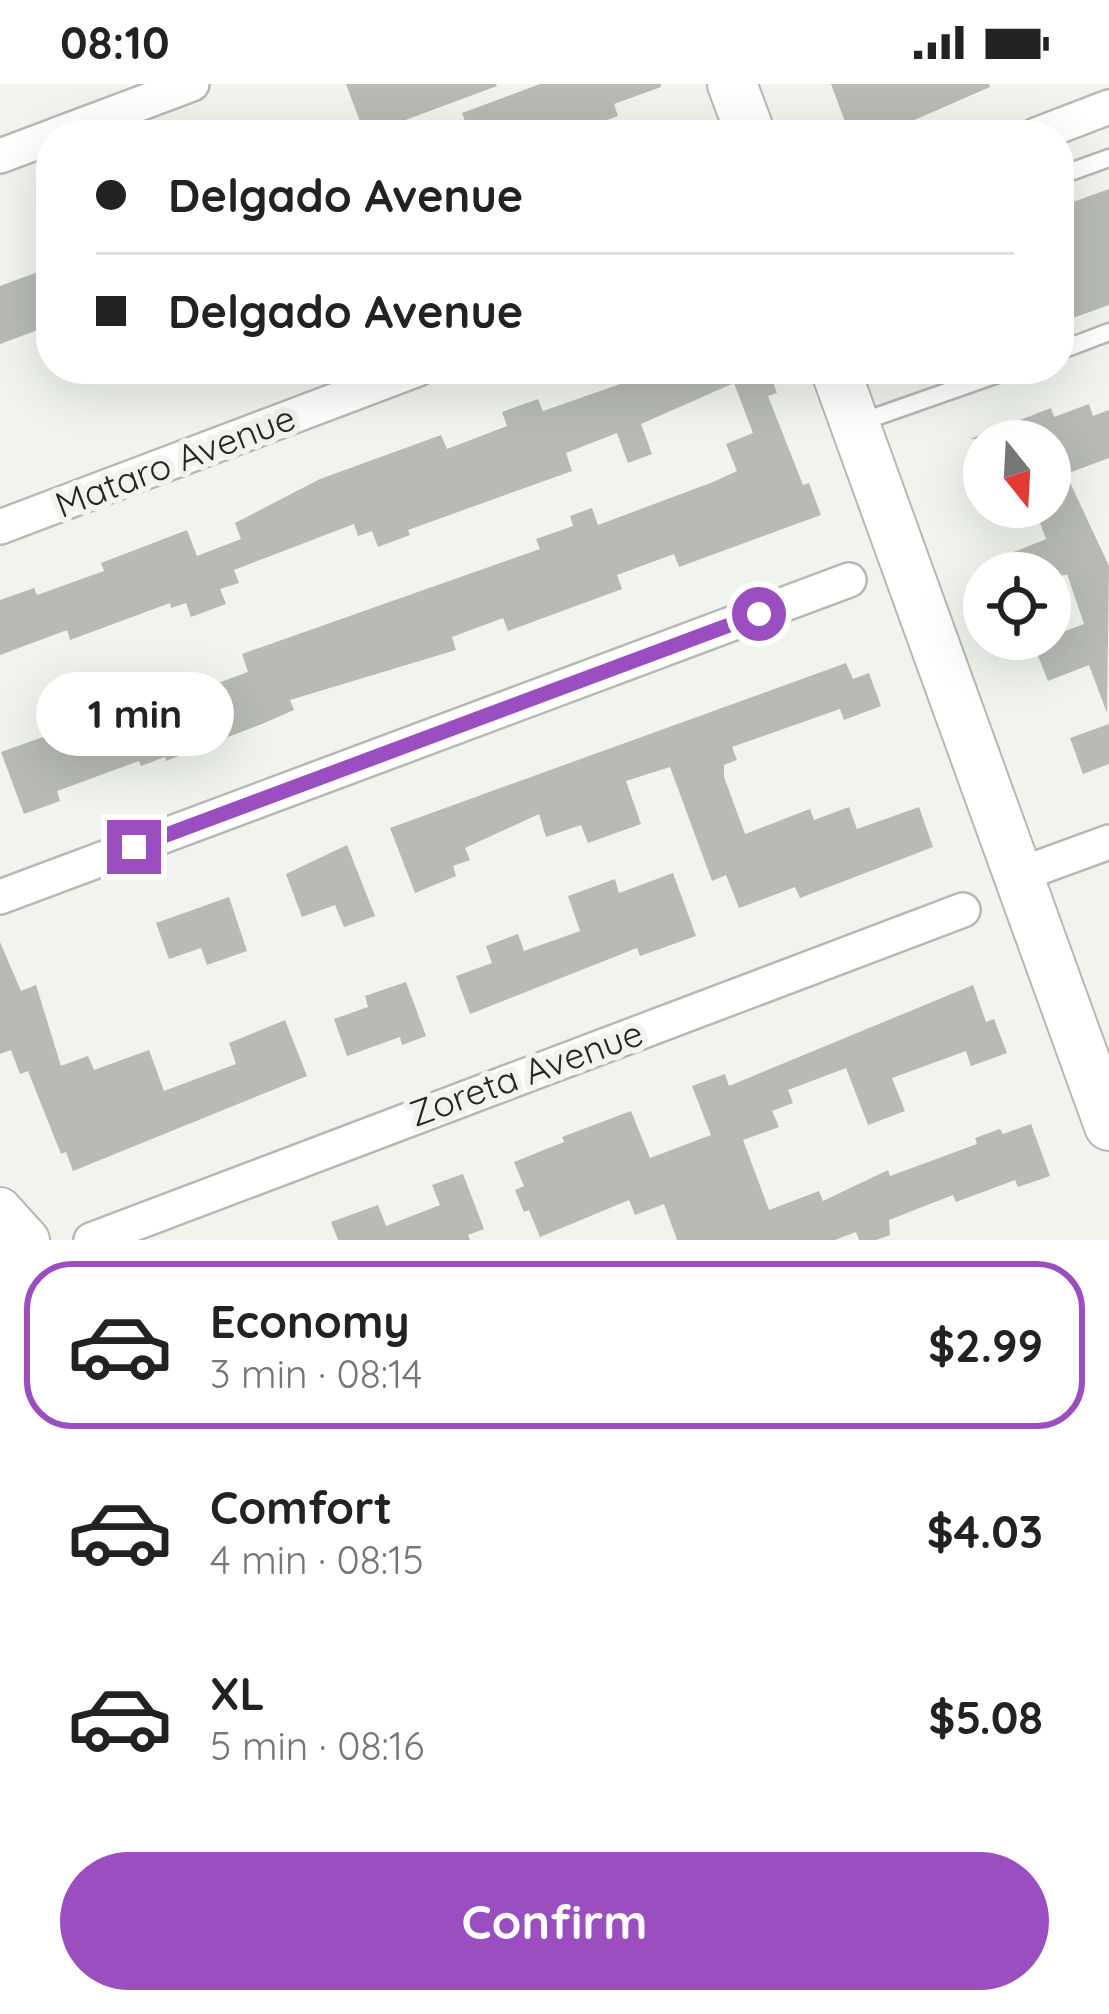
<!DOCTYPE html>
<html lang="en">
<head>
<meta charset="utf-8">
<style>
  body { margin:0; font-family:Quicksand,sans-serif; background:#f6f6f6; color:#222; height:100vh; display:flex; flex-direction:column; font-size:45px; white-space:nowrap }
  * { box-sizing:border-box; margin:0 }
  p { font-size:39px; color:#767676 }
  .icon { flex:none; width:66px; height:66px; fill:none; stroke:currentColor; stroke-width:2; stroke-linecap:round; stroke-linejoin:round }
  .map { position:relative; height:1156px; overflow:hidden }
  .details { display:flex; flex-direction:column; background:#fff; flex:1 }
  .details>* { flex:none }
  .top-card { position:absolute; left:36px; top:36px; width:1038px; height:264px; border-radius:48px; box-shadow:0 12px 48px #0002; display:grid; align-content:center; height:264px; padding:0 60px; background:#fff }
  .needle { width:78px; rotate:162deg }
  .fabs { position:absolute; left:963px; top:336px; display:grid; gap:24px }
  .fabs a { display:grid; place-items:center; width:108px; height:108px; border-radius:50%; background:#fff; box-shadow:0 12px 48px #0002; font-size:60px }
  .end { position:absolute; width:54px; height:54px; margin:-27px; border:15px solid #9b4ebf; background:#fff; box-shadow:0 0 0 6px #fff }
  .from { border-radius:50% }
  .bubble { position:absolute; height:84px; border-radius:42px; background:#fff; box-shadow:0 12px 48px #0002; font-size:39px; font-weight:700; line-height:84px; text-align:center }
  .top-card b { display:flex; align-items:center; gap:42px; height:114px; font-size:45px }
  .top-card b+b { border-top:3px solid #e0e0e0 }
  .top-card i { width:30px; height:30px; background:#222 }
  ul { padding:21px 0 0; list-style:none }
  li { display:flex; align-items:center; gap:36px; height:168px; margin:0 24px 18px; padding:0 36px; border:6px solid transparent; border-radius:48px }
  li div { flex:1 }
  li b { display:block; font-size:45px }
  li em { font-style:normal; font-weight:700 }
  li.active { border-color:#9b4ebf }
  li>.icon { width:108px; height:108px; stroke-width:1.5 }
  .primary-button { display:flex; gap:24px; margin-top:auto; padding:24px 60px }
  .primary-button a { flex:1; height:138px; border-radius:72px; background:#9b4ebf; color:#fff; font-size:48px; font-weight:700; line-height:138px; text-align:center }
  .status { display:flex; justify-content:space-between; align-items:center; height:84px; padding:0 60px; background:#fff; direction:ltr }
  .status svg { height:33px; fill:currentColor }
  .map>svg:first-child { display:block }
  .building { fill:#b7bbb4 }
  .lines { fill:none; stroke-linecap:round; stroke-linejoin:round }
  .service-casing { stroke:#b6b9b3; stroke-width:21 }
  .minor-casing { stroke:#b6b9b3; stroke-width:38 }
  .tertiary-casing { stroke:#b6b9b3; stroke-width:46 }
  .secondary-casing { stroke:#b6b9b3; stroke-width:52 }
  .service { stroke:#fff; stroke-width:16 }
  .minor { stroke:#fff; stroke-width:33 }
  .tertiary { stroke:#fff; stroke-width:42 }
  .secondary { stroke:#fff; stroke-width:48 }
  .route { stroke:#9b4ebf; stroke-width:15 }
  .labels { text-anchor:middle; stroke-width:12; stroke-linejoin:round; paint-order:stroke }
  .street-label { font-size:36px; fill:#242623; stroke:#f0f4ed }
</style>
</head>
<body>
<div class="status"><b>08:10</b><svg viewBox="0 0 49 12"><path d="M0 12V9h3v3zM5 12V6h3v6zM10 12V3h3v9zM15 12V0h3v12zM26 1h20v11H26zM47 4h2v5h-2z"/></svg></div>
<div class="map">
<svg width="1109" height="1156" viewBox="0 0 1109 1156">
  <rect width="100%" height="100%" fill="#f0f4ed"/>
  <path class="building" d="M 346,0 L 496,0 L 497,2 L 365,51 Z
    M 540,0 L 661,0 L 661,3 L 614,20 L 618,32 L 566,51 L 470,51 L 462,29 Z
    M 831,0 L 989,0 L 990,3 L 880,51 L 850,51 Z
    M 1109,105 L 1109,221 L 1059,239 L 1059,123 Z
    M 51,183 L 51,241 L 0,260 L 0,202 Z
    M 663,285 L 768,285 L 777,309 L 768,312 L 803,401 L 809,399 L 821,431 L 679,483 L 674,470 L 617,491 L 622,505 L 508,547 L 503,534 L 452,553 L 456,566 L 290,616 L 294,626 L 262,640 L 166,677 L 165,673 L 141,682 L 139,677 L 57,707 L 60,717 L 24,730 L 1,668 L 96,634 L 92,624 L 119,613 L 127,616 L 173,599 L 178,614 L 248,588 L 242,570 L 540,465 L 536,455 L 573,442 L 570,432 L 592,424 L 598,441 L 713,398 L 737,387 L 726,360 L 753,349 L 734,299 L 641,340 L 652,370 L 628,379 L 617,349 L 566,369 L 572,387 L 408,446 L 410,451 L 378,463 L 372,447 L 358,452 L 354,440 L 234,486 L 239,499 L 220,505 L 226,520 L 191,533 L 186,519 L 171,524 L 170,519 L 70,556 L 67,546 L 0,571 L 0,516 L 34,504 L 37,511 L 104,487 L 101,479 L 187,446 L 197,472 L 241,455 L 235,439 L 320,395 L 441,351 L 447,365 L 507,342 L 502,328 L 538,315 L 543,327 Z
    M 1089,320 L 1093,332 L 1109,326 L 1109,374 L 1066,390 L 1109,482 L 1107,629 L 1089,581 L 1048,597 L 1033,559 L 1084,540 L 1067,490 L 1050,496 L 1050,489 L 1010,489 L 1004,472 L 1046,455 L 1034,423 L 1050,423 L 1050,357 L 970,355 L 1051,324 L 1054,333 Z
    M 846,579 L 853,595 L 869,589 L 881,622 L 844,636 L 840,625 L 732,663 L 737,676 L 724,681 L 724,693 L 745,750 L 810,725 L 814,736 L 849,723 L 857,745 L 919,723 L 933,763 L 800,814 L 795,803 L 739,824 L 726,791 L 712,797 L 670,683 L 626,697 L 641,740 L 588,759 L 581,741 L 546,753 L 539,730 L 465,764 L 470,776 L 453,782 L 456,792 L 415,809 L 390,744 Z
    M 1109,640 L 1109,680 L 1083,690 L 1070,654 Z
    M 347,761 L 375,832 L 344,843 L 335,821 L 302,833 L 286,790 Z
    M 673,789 L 696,852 L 640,872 L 637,864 L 470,930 L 456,892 L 492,879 L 486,862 L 518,850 L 524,867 L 580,847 L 568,812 L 615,795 L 619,809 Z
    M 229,813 L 247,867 L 207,881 L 201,864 L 169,875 L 156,839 Z
    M 0,858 L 21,907 L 36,901 L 61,982 L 88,972 L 94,986 L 149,966 L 164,1007 L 236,980 L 229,959 L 285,936 L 307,992 L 73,1087 L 66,1068 L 61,1070 L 28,987 L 20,990 L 11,966 L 0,970 Z
    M 406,898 L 426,952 L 402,961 L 400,953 L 347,972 L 334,935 L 368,923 L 365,912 Z
    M 973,901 L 986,938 L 994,935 L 1007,969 L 971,982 L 966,967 L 892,994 L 905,1027 L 868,1041 L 846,984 L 788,1006 L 793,1019 L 772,1027 L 779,1043 L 743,1056 L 769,1126 L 819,1107 L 823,1117 L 888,1086 L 890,1092 L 977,1060 L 975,1054 L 1000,1045 L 1003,1050 L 1031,1040 L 1050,1092 L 1018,1103 L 1015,1096 L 956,1118 L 953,1111 L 889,1136 L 890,1151 L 876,1156 L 859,1156 L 856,1148 L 835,1156 L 677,1156 L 664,1120 L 635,1131 L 629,1116 L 540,1153 L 529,1126 L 524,1128 L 515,1106 L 524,1102 L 514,1078 L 564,1058 L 562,1053 L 631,1027 L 650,1074 L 711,1051 L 692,1002 L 725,990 L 729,1002 Z
    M 463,1090 L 484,1145 L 468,1151 L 470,1156 L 338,1156 L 331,1138 L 378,1121 L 386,1142 L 440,1121 L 432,1101 Z"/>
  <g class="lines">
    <defs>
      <path id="service" d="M 1059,92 L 1109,74
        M 1059,267 L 1109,248
        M 861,338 L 1012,285"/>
      <path id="minor" d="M 56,51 L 192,0
        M 1036,51 L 1109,23
        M 0,72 L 51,53
        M 0,443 L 418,285
        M 1019,791 L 1109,758
        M 0,813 L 849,496
        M 91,1156 L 963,826"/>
      <path id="tertiary" d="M 0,1125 L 28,1156"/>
      <path id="secondary" d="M 732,0 L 751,51
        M 835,285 L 1109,1042"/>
    </defs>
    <use href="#service" class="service-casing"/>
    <use href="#minor" class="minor-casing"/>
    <use href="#tertiary" class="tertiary-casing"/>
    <use href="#secondary" class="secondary-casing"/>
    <use href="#service" class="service"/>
    <use href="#minor" class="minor"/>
    <use href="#tertiary" class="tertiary"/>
    <use href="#secondary" class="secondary"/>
  </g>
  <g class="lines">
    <path class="route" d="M 134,763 L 759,530"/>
  </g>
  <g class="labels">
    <g class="street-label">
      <text transform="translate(175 377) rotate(-21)" y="13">Mataro Avenue</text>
      <text transform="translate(526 989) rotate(-20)" y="13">Zoreta Avenue</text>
    </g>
  </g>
</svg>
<div class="fabs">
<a><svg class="needle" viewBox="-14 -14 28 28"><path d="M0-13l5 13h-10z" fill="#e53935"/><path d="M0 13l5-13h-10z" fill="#767676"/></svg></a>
<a><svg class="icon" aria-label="locate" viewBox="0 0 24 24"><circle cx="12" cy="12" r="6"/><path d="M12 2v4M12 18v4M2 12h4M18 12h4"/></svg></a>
</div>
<i class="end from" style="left:759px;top:530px"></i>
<i class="end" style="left:134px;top:763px"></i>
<div class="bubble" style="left:36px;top:588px;width:198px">1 min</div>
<div class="top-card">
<b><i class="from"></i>Delgado Avenue</b>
<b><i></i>Delgado Avenue</b>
</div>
</div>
<section class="details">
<ul>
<li class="active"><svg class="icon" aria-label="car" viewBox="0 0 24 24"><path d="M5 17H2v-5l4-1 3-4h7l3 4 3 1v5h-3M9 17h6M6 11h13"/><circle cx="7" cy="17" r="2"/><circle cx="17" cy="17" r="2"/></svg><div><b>Economy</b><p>3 min · 08:14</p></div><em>$2.99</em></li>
<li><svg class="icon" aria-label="car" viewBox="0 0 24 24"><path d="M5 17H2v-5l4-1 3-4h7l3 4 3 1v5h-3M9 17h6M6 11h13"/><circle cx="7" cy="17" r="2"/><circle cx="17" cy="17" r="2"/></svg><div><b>Comfort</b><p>4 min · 08:15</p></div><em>$4.03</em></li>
<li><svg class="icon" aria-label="car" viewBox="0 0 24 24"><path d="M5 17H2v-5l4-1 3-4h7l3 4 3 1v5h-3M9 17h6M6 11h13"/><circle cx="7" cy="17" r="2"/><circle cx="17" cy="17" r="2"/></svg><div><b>XL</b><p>5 min · 08:16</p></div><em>$5.08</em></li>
</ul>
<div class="primary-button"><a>Confirm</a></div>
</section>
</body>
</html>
